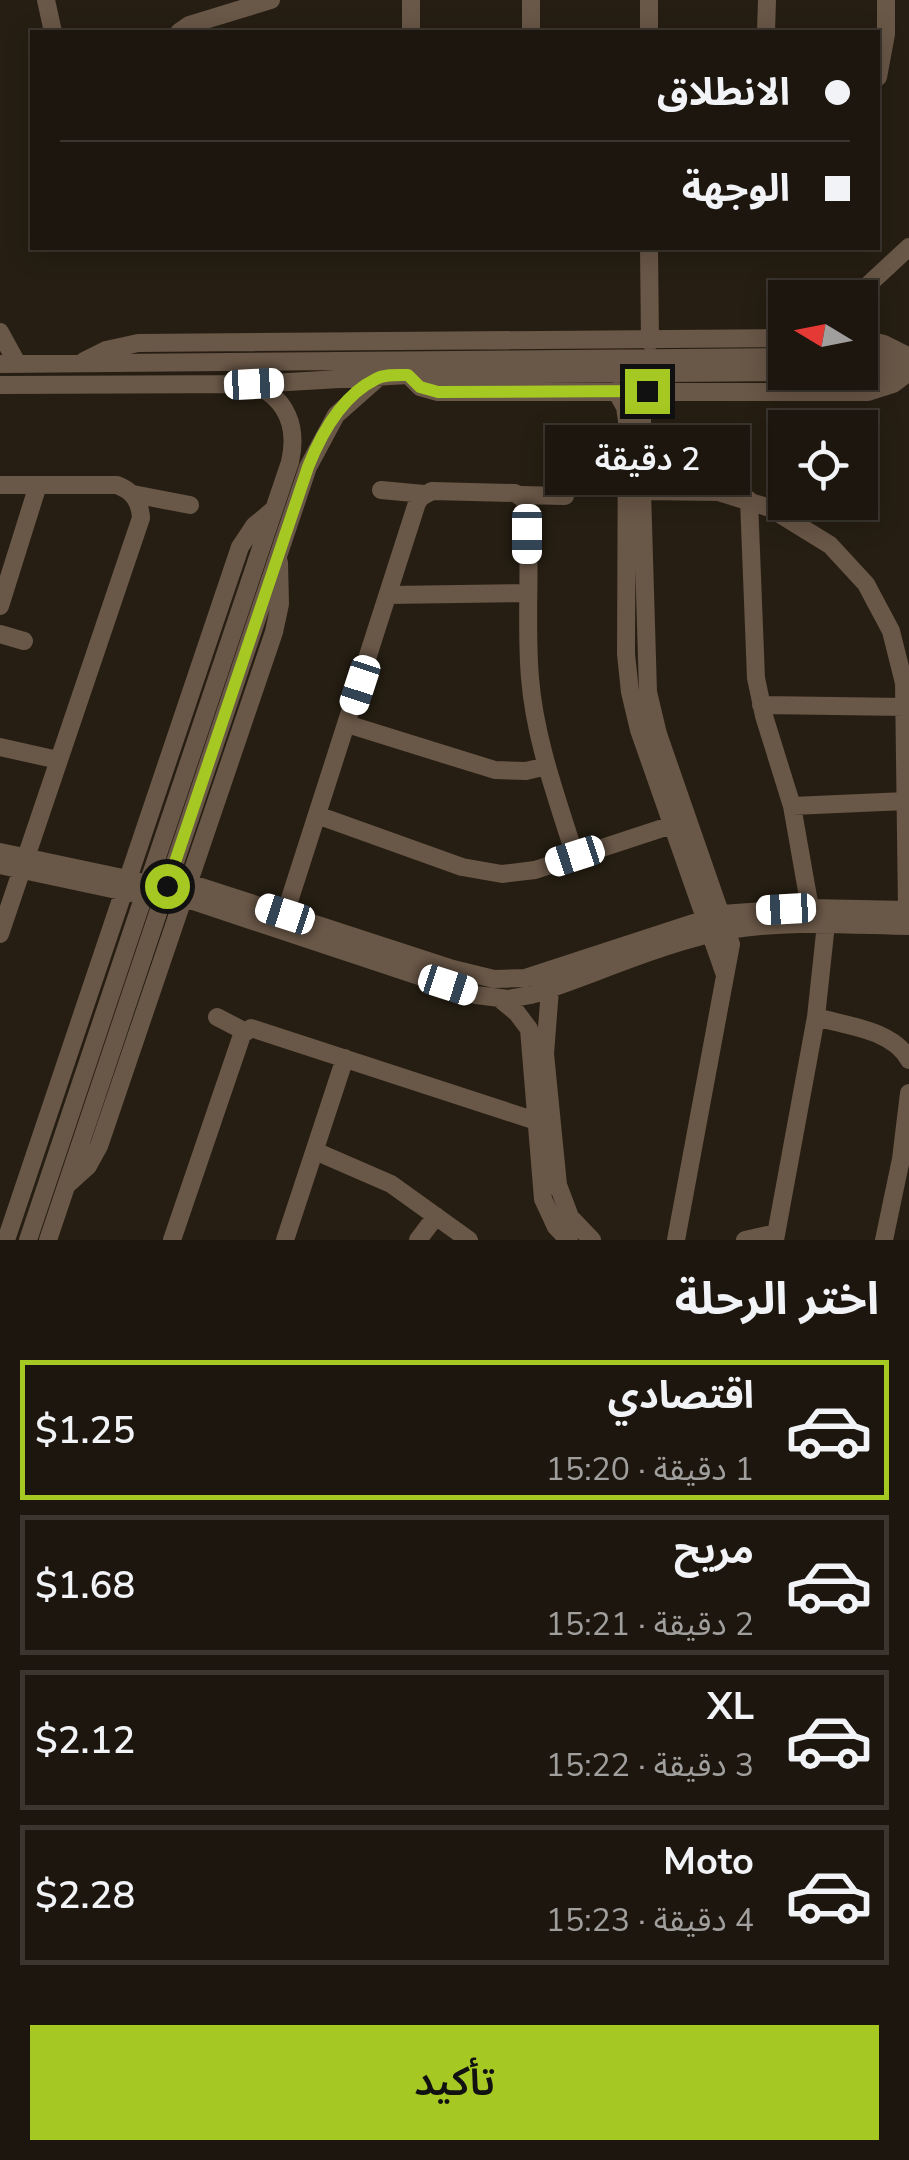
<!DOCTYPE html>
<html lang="ar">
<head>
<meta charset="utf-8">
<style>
  body { margin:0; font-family:"Nunito Sans","Noto Sans Arabic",sans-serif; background:#251f17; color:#f1f3f6; direction:rtl; height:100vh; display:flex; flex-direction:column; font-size:38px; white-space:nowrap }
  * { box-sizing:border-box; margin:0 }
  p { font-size:32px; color:#a09f9e }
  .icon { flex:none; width:55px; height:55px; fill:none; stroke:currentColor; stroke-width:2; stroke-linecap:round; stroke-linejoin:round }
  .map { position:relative; height:1240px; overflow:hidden; direction:ltr }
  .panel { display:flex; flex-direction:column; background:#1c160e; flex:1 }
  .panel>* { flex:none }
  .top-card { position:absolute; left:30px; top:30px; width:850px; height:220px; border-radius:0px; box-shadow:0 5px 25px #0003,0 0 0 2px #3a352e; direction:rtl; display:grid; align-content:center; height:220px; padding:0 30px; background:#1c160e }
  .needle { width:65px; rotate:280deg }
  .controls { position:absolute; left:768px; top:280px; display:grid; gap:20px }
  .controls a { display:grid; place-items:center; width:110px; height:110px; border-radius:0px; background:#1c160e; box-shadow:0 5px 25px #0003,0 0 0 2px #3a352e; font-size:50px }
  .end { position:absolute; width:45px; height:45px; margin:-22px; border:12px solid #a5c823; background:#111; box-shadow:0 0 0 5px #111 }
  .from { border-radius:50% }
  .bubble { position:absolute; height:70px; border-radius:0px; background:#1c160e; box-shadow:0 5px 25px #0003,0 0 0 2px #3a352e; font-size:32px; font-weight:600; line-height:70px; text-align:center; direction:rtl }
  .car { position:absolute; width:30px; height:60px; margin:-30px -15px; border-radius:12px; box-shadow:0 0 8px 2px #0007; background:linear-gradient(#fff 24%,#345 0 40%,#fff 0 76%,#345 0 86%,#fff 0) }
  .top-card b { display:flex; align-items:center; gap:35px; height:95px; font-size:38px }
  .top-card b+b { border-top:2px solid #3a352e }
  .top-card i { width:25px; height:25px; background:#f1f3f6 }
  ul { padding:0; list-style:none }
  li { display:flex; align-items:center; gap:30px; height:140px; margin:0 20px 15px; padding:0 10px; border:5px solid #3a352e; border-radius:0px }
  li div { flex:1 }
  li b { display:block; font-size:38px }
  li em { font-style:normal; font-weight:600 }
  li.on { border-color:#a5c823 }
  li>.icon { width:90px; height:90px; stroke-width:1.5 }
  h2 { padding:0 30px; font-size:45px; line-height:120px }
  .cta { display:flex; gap:20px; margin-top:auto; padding:20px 30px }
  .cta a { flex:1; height:115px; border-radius:0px; background:#a5c823; color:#111; font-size:40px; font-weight:600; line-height:115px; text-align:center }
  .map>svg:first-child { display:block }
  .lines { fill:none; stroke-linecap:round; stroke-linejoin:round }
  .minor { stroke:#695747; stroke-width:18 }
  .route { stroke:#a5c823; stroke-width:12 }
</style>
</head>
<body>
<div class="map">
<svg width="909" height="1240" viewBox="0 0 909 1240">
  <rect width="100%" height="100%" fill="#261e12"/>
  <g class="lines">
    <path class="minor" d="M 46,0 L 53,32
      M 411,0 L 411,32
      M 649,0 L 649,32
      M 179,32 L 189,25 L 271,0
      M 531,32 L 531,0
      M 766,32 L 767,0
      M 878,77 L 886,34 L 886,0
      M 649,248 L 650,342
      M 854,298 L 909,247
      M 0,332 L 17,363
      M 860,338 L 884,344 L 908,356
      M 860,356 L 904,356
      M 84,361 L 106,350 L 138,343 L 785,338
      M 0,364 L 785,357
      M 860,371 L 909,370
      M 408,375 L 420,387 L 438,392 L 868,392 L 893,384 L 909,372
      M 0,385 L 254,384 L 408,375 L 785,372
      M 616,391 L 625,407 L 627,421 L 626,654 L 630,692 L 639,730 L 725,975
      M 647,391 L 642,419 L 642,491 L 648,692 L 658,734 L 731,944 L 676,1240
      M 0,485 L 117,485 C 133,491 140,501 141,518 L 0,934
      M 381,490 L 424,494
      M 642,491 L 718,492 L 770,508 L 830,545 L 866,584 L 891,631 L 904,683 L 907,910
      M 133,494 L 190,505
      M 521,495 L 565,496
      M 749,500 L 756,678 L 764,716 L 792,806 L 810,908
      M 389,595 L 527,593
      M 0,606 L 38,485
      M 0,634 L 24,641
      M 761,705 L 905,707
      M 347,724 L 495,770 L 526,771 L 547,766
      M 0,747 L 58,760
      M 792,806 L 906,801
      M 317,815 L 462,867 L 502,874 L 535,870 L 675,824
      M 0,852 L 137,881
      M 0,865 L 131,893
      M 189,883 L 453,969 L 494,979 L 525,978 L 721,914 L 810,908 L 909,910
      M 184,898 L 476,995 L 508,999 L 531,995 C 597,974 662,942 730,930 C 789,920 850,925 909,926
      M 285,914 L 417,503 L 421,497 L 432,491 L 515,493 L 526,501 C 532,559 525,620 530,678 C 535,740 557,798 575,856
      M 550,989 L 545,1054 L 558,1185 L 570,1217 L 592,1240
      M 499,998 L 517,1013 L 529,1029 L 543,1199 L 556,1227 L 569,1240
      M 217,1017 L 244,1031
      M 816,1017 C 847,1026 894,1030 909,1060
      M 315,1151 L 391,1184 L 469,1240
      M 68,1184 L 88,1166 L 99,1146 L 274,632 L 280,604 L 279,562
      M 6,1240 L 240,547 L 254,526 L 273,510
      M 28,1240 L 290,462 C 298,427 287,399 254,384
      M 48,1240 L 308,467 L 336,415 L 379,377
      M 172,1240 L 242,1035 L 251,1028 L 536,1121
      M 285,1240 L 345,1058
      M 418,1240 L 436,1216
      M 745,1240 L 776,1233
      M 775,1240 L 816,1017 L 826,924
      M 884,1240 L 901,1159 L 909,1093"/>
  </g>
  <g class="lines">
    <path class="route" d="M 167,886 L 308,467 C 321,434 343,395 376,379 C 385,374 398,375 408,375 L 420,387 L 438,392 L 647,391"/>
  </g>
</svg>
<div class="controls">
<a><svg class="needle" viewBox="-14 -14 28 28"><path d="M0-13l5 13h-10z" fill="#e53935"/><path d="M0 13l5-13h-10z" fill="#a09f9e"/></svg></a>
<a><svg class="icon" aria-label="locate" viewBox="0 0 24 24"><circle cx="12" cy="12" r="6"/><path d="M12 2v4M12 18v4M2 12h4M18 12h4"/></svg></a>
</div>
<i class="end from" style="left:167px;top:886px"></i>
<i class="end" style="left:647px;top:391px"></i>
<div class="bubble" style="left:545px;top:425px;width:205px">2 دقيقة</div>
<i class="car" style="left:254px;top:384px;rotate:87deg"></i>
<i class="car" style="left:527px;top:534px;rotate:180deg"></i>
<i class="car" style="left:360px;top:685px;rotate:198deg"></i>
<i class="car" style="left:575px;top:856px;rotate:252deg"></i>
<i class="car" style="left:786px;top:909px;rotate:267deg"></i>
<i class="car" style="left:285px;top:914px;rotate:288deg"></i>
<i class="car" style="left:448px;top:985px;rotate:108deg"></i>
<div class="top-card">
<b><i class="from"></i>الانطلاق</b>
<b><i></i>الوجهة</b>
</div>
</div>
<section class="panel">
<h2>اختر الرحلة</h2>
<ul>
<li class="on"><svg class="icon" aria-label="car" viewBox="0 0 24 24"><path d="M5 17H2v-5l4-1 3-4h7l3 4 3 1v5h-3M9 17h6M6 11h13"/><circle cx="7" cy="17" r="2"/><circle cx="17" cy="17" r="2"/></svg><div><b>اقتصادي</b><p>1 دقيقة · 15:20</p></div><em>$1.25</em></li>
<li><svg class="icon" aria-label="car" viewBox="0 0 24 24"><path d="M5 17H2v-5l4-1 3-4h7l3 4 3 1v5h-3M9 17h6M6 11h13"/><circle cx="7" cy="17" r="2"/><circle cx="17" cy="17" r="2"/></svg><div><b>مريح</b><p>2 دقيقة · 15:21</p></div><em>$1.68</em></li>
<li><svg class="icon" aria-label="car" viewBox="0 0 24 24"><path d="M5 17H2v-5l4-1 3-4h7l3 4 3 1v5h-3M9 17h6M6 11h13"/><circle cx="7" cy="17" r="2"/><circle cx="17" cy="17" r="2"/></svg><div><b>XL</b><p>3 دقيقة · 15:22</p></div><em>$2.12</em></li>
<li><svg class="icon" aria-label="car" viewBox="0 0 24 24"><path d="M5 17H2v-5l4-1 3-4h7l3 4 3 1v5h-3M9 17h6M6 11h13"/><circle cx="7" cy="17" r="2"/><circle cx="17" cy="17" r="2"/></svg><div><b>Moto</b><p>4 دقيقة · 15:23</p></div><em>$2.28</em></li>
</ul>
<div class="cta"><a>تأكيد</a></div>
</section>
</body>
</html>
